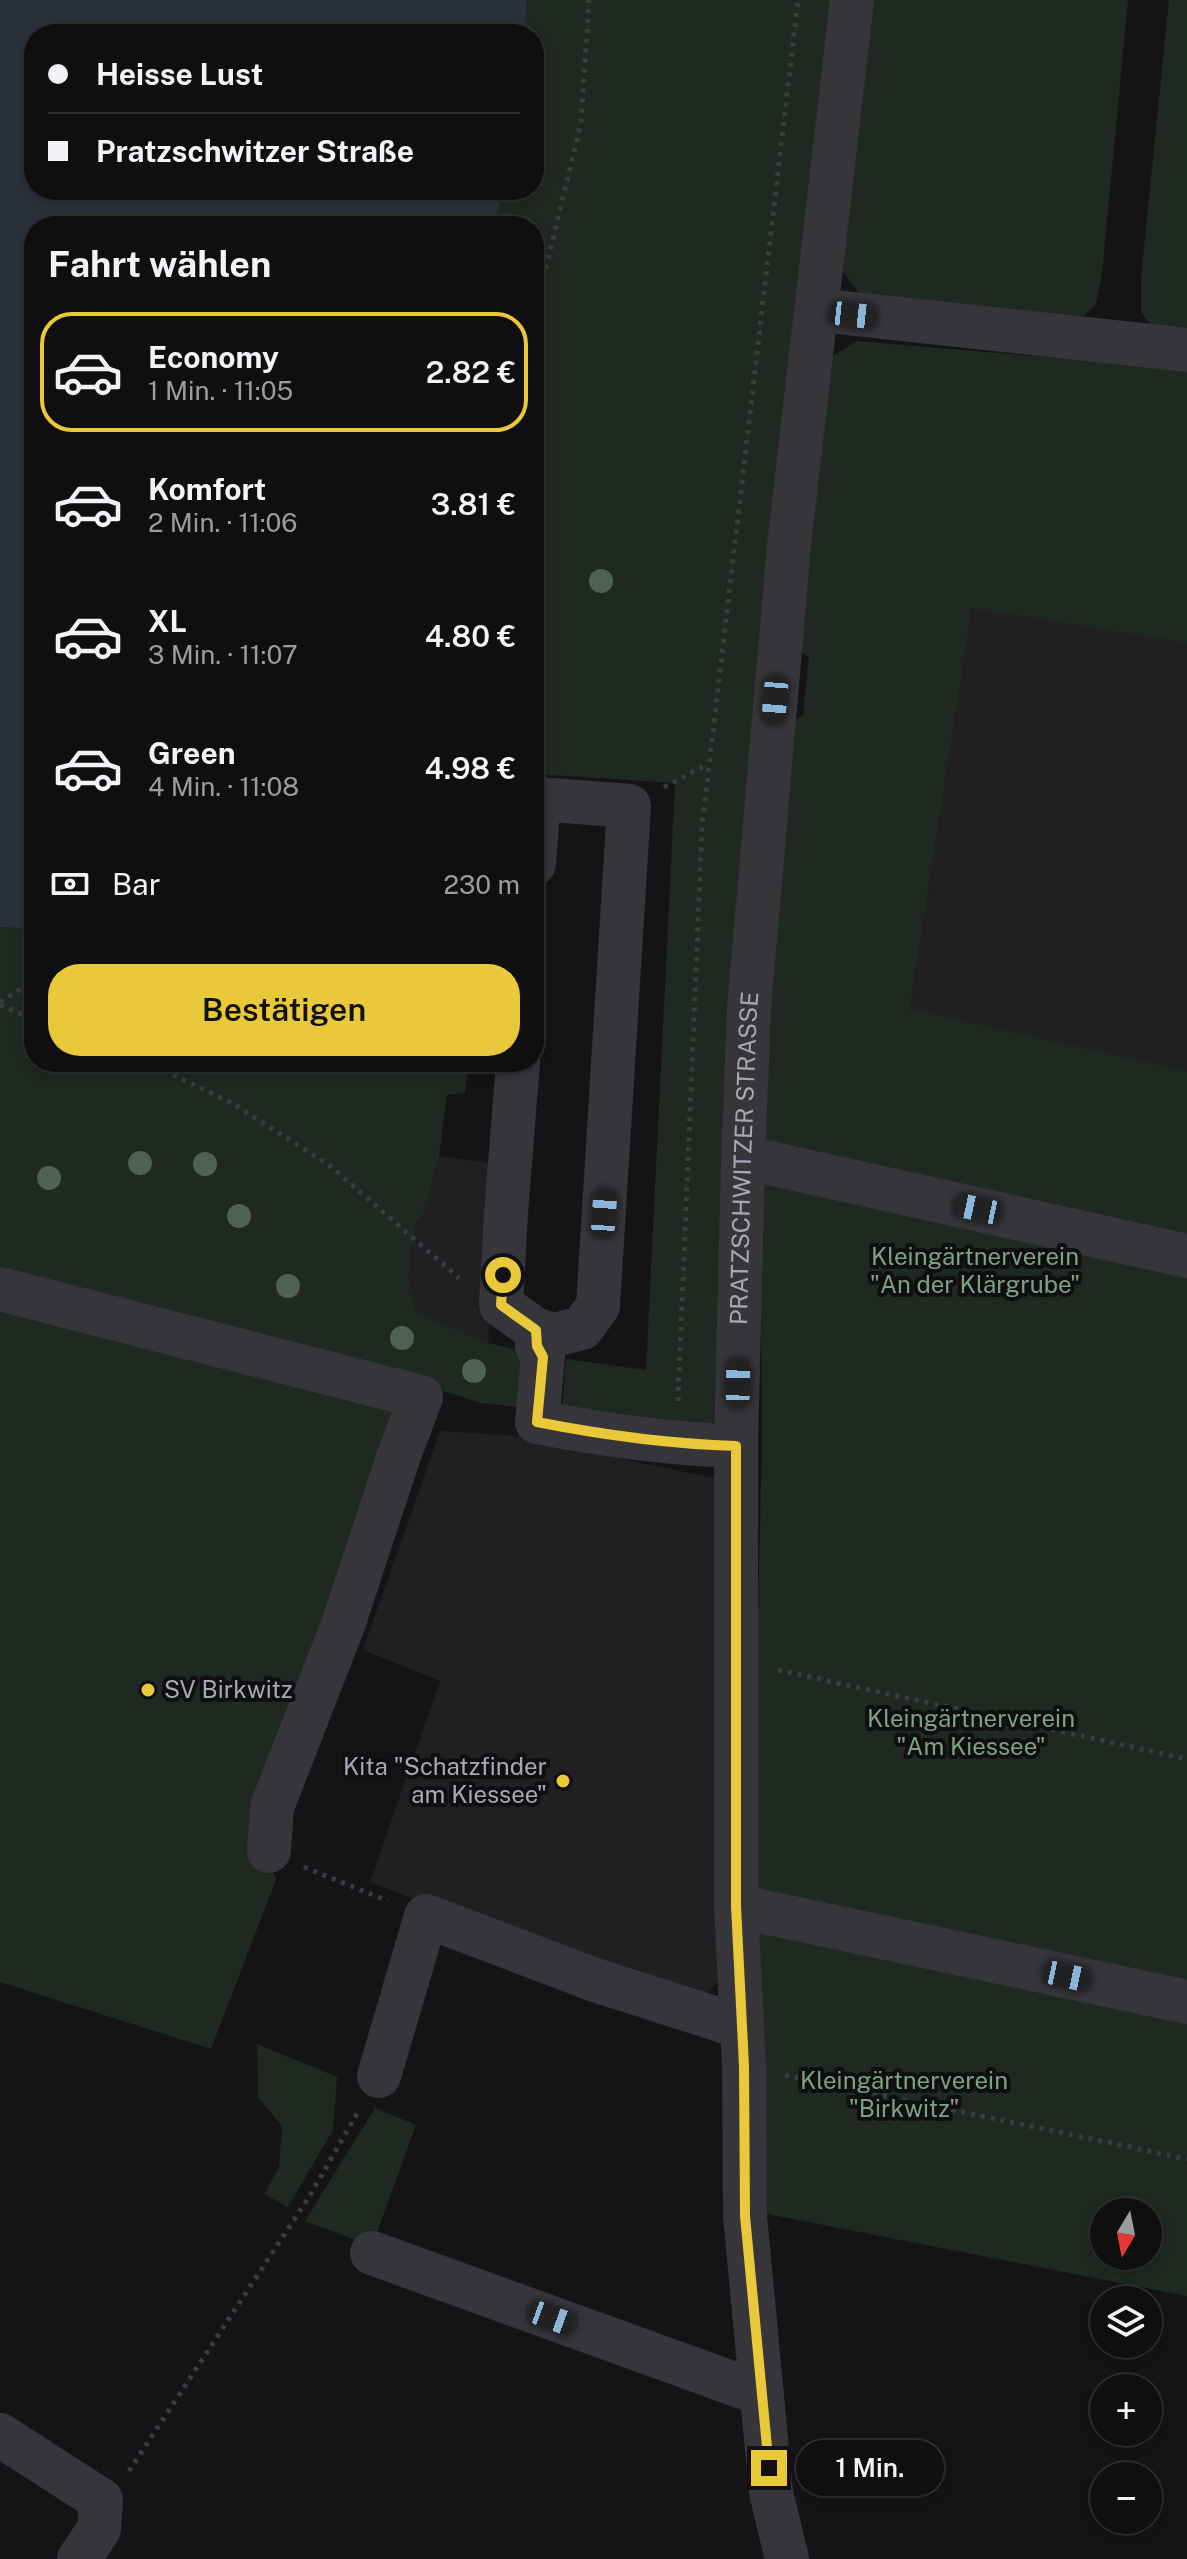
<!DOCTYPE html>
<html lang="de">
<head>
<meta charset="utf-8">
<style>
  body { margin:0; font-family:"Public Sans",sans-serif; background:#181819; color:#f1f3f6; height:100vh; display:flex; flex-direction:column; font-size:30px; white-space:nowrap }
  * { box-sizing:border-box; margin:0 }
  p { font-size:26px; color:#9b9c9f }
  .icon { flex:none; width:44px; height:44px; fill:none; stroke:currentColor; stroke-width:2; stroke-linecap:round; stroke-linejoin:round }
  .map { position:relative; flex:1; overflow:hidden }
  .panel { position:absolute; left:24px; top:216px; width:520px; height:856px; display:flex; flex-direction:column; background:#0f0f10; border-radius:32px; box-shadow:0 4px 12px #0003,0 0 0 2px #2f2f30 }
  .panel>* { flex:none }
  .top-card { position:absolute; left:24px; top:24px; width:520px; height:176px; border-radius:32px; box-shadow:0 4px 12px #0003,0 0 0 2px #2f2f30; display:grid; align-content:center; height:176px; padding:0 24px; background:#0f0f10 }
  .needle { width:52px; rotate:190deg }
  .fabs { position:absolute; left:1090px; top:2198px; display:grid; gap:16px }
  .fabs a { display:grid; place-items:center; width:72px; height:72px; border-radius:50%; background:#0f0f10; box-shadow:0 4px 12px #0003,0 0 0 2px #2f2f30; font-size:40px }
  .end { position:absolute; width:36px; height:36px; margin:-18px; border:10px solid #e9c839; background:#111; box-shadow:0 0 0 4px #111 }
  .from { border-radius:50% }
  .bubble { position:absolute; height:56px; border-radius:28px; background:#0f0f10; box-shadow:0 4px 12px #0003,0 0 0 2px #2f2f30; font-size:26px; font-weight:600; line-height:56px; text-align:center }
  .car { position:absolute; width:24px; height:48px; margin:-24px -12px; border-radius:10px; box-shadow:0 0 6px 2px #0007; background:linear-gradient(#222 24%,#8ab4d8 0 40%,#222 0 76%,#8ab4d8 0 86%,#222 0) }
  .top-card b { display:flex; align-items:center; gap:28px; height:76px; font-size:30px }
  .top-card b+b { border-top:2px solid #2f2f30 }
  .top-card i { width:20px; height:20px; background:#f1f3f6 }
  ul { padding:0; list-style:none }
  li { display:flex; align-items:center; gap:24px; height:120px; margin:0 16px 12px; padding:0 8px; border:4px solid transparent; border-radius:32px }
  li div { flex:1 }
  li b { display:block; font-size:30px }
  li em { font-style:normal; font-weight:600 }
  li.on { border-color:#e9c839 }
  li>.icon { width:72px; height:72px; stroke-width:1.5 }
  h2 { padding:0 24px; font-size:36px; line-height:96px }
  .pay { display:flex; align-items:center; gap:20px; height:88px; padding:0 24px; font-size:30px }
  .pay p { margin-inline-start:auto }
  .action { display:flex; gap:16px; margin-top:auto; padding:16px 24px }
  .action a { flex:1; height:92px; border-radius:32px; background:#e9c839; color:#111; font-size:32px; font-weight:600; line-height:92px; text-align:center }
  .map>svg:first-child { display:block }
  .built { fill:#202023 }
  .green { fill:#202822; fill-rule:evenodd }
  .water { fill:#2b3139 }
  .lines { fill:none; stroke-linecap:round; stroke-linejoin:round }
  .path { stroke:#3b3c41; stroke-width:5; stroke-dasharray:4 6; stroke-linecap:butt }
  .minor { stroke:#35353a; stroke-width:44 }
  .tree { fill:#4e6153 }
  .route { stroke:#e9c839; stroke-width:10 }
  .poi-dot { fill:#e9c839; stroke:#0f0f11; stroke-width:3 }
  .labels { text-anchor:middle; stroke-width:8; stroke-linejoin:round; paint-order:stroke }
  .street-label { font-size:24px; fill:#a6a9b5; stroke:#0f0f11 }
  .park-label { font-size:24px; fill:#7ea085; stroke:#0f0f11 }
  .poi-label { font-size:24px; fill:#a6a9b5; stroke:#0f0f11; text-anchor:start }
</style>
</head>
<body>
<div class="map">
<svg width="1187" height="2559" viewBox="0 0 1187 2559">
  <rect width="100%" height="100%" fill="#141416"/>
  <path class="built" d="M 972,607 L 1187,643 L 1187,1071 L 910,1010 Z
    M 439,1156 L 499,1164 L 488,1343 L 416,1313 L 409,1278 L 411,1253 L 415,1224 L 426,1211 Z
    M 440,1431 L 507,1435 L 719,1479 L 721,1979 L 706,1993 L 489,1929 L 370,1882 L 440,1681 L 363,1650 Z"/>
  <path class="green" d="M 527,0 L 834,0 L 721,1418 L 707,1427 L 562,1411 L 566,1359 L 646,1370 L 675,783 L 534,774 L 534,226 L 495,226 L 503,190 L 534,190 L 534,34 L 525,34 Z
    M 871,0 L 1128,0 L 1102,274 L 1096,304 L 1081,318 L 862,297 L 842,270 Z
    M 1169,0 L 1187,0 L 1187,333 L 1155,330 L 1141,312 L 1141,278 Z
    M 857,341 L 1187,369 L 1187,643 L 972,608 L 910,1009 L 1187,1071 L 1187,2296 L 767,2214 L 751,1914 L 762,1442 L 760,1173 L 787,724 L 803,715 L 809,657 L 795,649 L 831,357 ZM 1104,2212 L 1148,2212 L 1148,2256 L 1104,2256 Z
    M 0,927 L 34,929 L 34,1062 L 469,1062 L 465,1093 L 447,1095 L 439,1156 L 426,1211 L 415,1224 L 411,1253 L 409,1278 L 416,1313 L 488,1343 L 523,1351 L 519,1407 L 481,1403 L 375,1370 L 0,1278 Z
    M 0,1301 L 396,1401 L 254,1856 L 277,1877 L 211,2049 L 0,1982 Z
    M 257,2044 L 337,2077 L 333,2130 L 288,2207 L 264,2194 L 279,2168 L 282,2126 L 258,2097 Z
    M 375,2108 L 416,2125 L 372,2246 L 305,2221 Z"/>
  <path class="water" d="M 0,0 L 527,0 L 525,34 L 34,34 L 34,190 L 503,190 L 495,226 L 34,226 L 34,929 L 0,927 Z"/>
  <g class="lines">
    <path class="path" d="M 534,317 L 581,123 L 589,0
      M 664,787 L 708,764
      M 0,1002 L 34,981
      M 0,1005 L 34,1019
      M 146,1062 L 230,1102 L 329,1165 L 459,1278
      M 678,1401 L 702,827 L 798,0
      M 778,1670 L 1187,1759
      M 304,1867 L 388,1901
      M 785,2075 L 1187,2159
      M 129,2471 L 309,2197 L 358,2112"/>
    <g class="minor">
      <path d="M 818,310 L 1187,350"/>
      <path d="M 518,1062 L 506,1213 L 501,1305 L 536,1330 L 555,1335 L 582,1328 L 598,1306 L 629,806 L 539,799 L 534,864"/>
      <path d="M 743,1161 L 769,1163 L 1187,1256"/>
      <path d="M 0,1289 L 421,1397 L 398,1458 L 343,1625 L 272,1807 L 269,1851"/>
      <path d="M 536,1330 L 537,1346 L 543,1357 L 537,1422 C 603,1435 669,1444 736,1446"/>
      <path d="M 736,1906 L 1187,2002"/>
      <path d="M 379,2076 L 426,1916 L 595,1980 L 742,2027"/>
      <path d="M 372,2253 L 762,2394"/>
      <path d="M 0,2435 L 101,2500 L 99,2529 L 79,2559"/>
      <path id="s1" d="M 787,2559 L 771,2492 L 745,2216 L 744,2066 L 736,1906 L 736,1446 L 743,1161 L 749,1009 L 789,545 L 852,0"/>
    </g>
  </g>
  <g class="tree">
    <circle cx="601" cy="581" r="12"/>
    <circle cx="140" cy="1163" r="12"/>
    <circle cx="205" cy="1164" r="12"/>
    <circle cx="49" cy="1178" r="12"/>
    <circle cx="239" cy="1216" r="12"/>
    <circle cx="288" cy="1286" r="12"/>
    <circle cx="402" cy="1338" r="12"/>
    <circle cx="474" cy="1371" r="12"/>
  </g>
  <g class="lines">
    <path class="route" d="M 503,1275 L 501,1305 L 536,1330 L 537,1346 L 543,1357 L 537,1422 C 603,1435 669,1444 736,1446 L 736,1906 L 744,2066 L 745,2216 L 769,2468"/>
  </g>
  <g class="poi-dot">
    <circle cx="148" cy="1690" r="8"/>
    <circle cx="563" cy="1781" r="8"/>
  </g>
  <g class="labels">
    <g class="street-label">
      <text dy="8" stroke="none"><textPath href="#s1" startOffset="1404">PRATZSCHWITZER STRASSE</textPath></text>
    </g>
    <g class="park-label">
      <text x="975" y="1265">Kleingärtnerverein<tspan x="975" dy="28">"An der Klärgrube"</tspan></text>
      <text x="971" y="1727">Kleingärtnerverein<tspan x="971" dy="28">"Am Kiessee"</tspan></text>
      <text x="904" y="2089">Kleingärtnerverein<tspan x="904" dy="28">"Birkwitz"</tspan></text>
    </g>
    <g class="poi-label">
      <text x="164" y="1698">SV Birkwitz</text>
      <text x="547" y="1775" text-anchor="end">Kita "Schatzfinder<tspan x="547" dy="28">am Kiessee"</tspan></text>
    </g>
  </g>
</svg>
<div class="fabs">
<a><svg class="needle" viewBox="-14 -14 28 28"><path d="M0-13l5 13h-10z" fill="#e53935"/><path d="M0 13l5-13h-10z" fill="#9b9c9f"/></svg></a>
<a><svg class="icon" aria-label="layers" viewBox="0 0 24 24"><path d="M12 4l9 5-9 5-9-5zM3 14l9 5 9-5"/></svg></a>
<a>+</a>
<a>−</a>
</div>
<i class="end from" style="left:503px;top:1275px"></i>
<i class="end" style="left:769px;top:2468px"></i>
<div class="bubble" style="left:796px;top:2440px;width:148px">1 Min.</div>
<i class="car" style="left:853px;top:315px;rotate:96deg"></i>
<i class="car" style="left:775px;top:700px;rotate:185deg"></i>
<i class="car" style="left:978px;top:1209px;rotate:282deg"></i>
<i class="car" style="left:604px;top:1213px;rotate:4deg"></i>
<i class="car" style="left:738px;top:1383px;rotate:1deg"></i>
<i class="car" style="left:1067px;top:1976px;rotate:102deg"></i>
<i class="car" style="left:552px;top:2318px;rotate:110deg"></i>
<div class="top-card">
<b><i class="from"></i>Heisse Lust</b>
<b><i></i>Pratzschwitzer Straße</b>
</div>
<section class="panel">
<h2>Fahrt wählen</h2>
<ul>
<li class="on"><svg class="icon" aria-label="car" viewBox="0 0 24 24"><path d="M5 17H2v-5l4-1 3-4h7l3 4 3 1v5h-3M9 17h6M6 11h13"/><circle cx="7" cy="17" r="2"/><circle cx="17" cy="17" r="2"/></svg><div><b>Economy</b><p>1 Min. · 11:05</p></div><em>2.82 €</em></li>
<li><svg class="icon" aria-label="car" viewBox="0 0 24 24"><path d="M5 17H2v-5l4-1 3-4h7l3 4 3 1v5h-3M9 17h6M6 11h13"/><circle cx="7" cy="17" r="2"/><circle cx="17" cy="17" r="2"/></svg><div><b>Komfort</b><p>2 Min. · 11:06</p></div><em>3.81 €</em></li>
<li><svg class="icon" aria-label="car" viewBox="0 0 24 24"><path d="M5 17H2v-5l4-1 3-4h7l3 4 3 1v5h-3M9 17h6M6 11h13"/><circle cx="7" cy="17" r="2"/><circle cx="17" cy="17" r="2"/></svg><div><b>XL</b><p>3 Min. · 11:07</p></div><em>4.80 €</em></li>
<li><svg class="icon" aria-label="car" viewBox="0 0 24 24"><path d="M5 17H2v-5l4-1 3-4h7l3 4 3 1v5h-3M9 17h6M6 11h13"/><circle cx="7" cy="17" r="2"/><circle cx="17" cy="17" r="2"/></svg><div><b>Green</b><p>4 Min. · 11:08</p></div><em>4.98 €</em></li>
</ul>
<div class="pay"><svg class="icon" aria-label="cash" viewBox="0 0 24 24"><path d="M3 7h18v10H3z"/><circle cx="12" cy="12" r="2"/></svg>Bar<p>230 m</p></div>
<div class="action"><a>Bestätigen</a></div>
</section>
</div>
</body>
</html>
